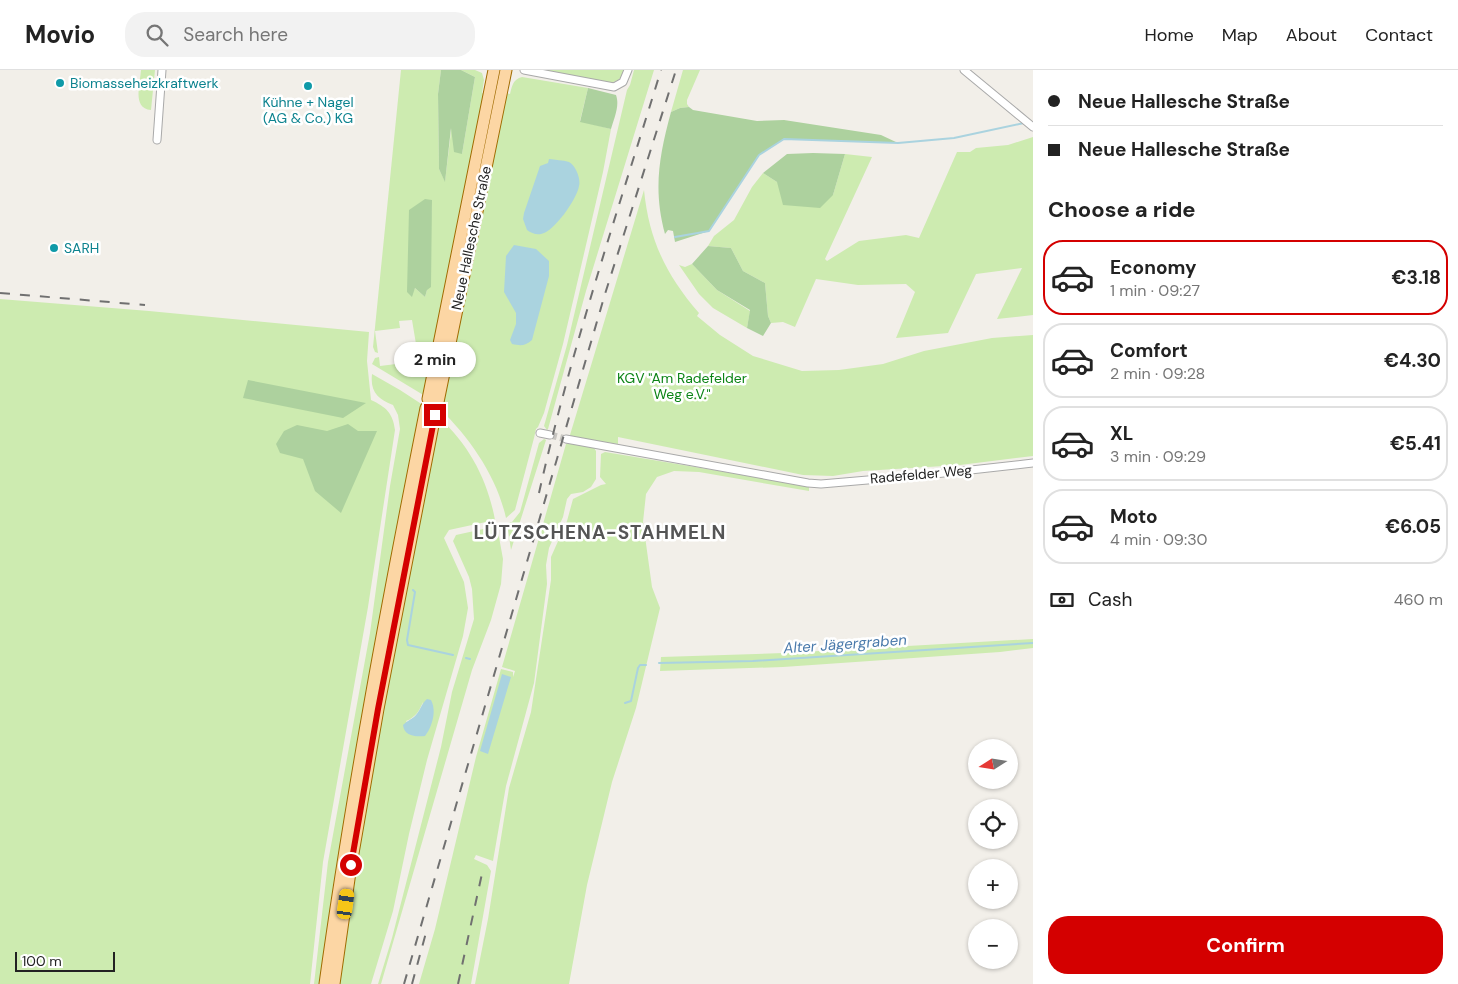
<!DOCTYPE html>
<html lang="en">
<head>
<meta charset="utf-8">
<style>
  body { margin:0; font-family:"DM Sans",sans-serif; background:#f2f2f2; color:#222; height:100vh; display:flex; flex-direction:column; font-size:19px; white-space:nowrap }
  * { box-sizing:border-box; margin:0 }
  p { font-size:16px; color:#767676 }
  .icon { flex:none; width:28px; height:28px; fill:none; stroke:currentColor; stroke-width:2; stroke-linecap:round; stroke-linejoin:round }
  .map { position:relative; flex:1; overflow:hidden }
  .panel { display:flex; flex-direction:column; background:#fff; width:425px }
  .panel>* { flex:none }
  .top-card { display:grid; align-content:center; height:110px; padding:0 15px; background:#fff }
  .needle { width:32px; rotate:258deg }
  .tools { position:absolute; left:968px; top:669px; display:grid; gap:10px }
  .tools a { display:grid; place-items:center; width:50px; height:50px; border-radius:50%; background:#fff; box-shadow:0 1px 4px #0004; font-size:25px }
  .scale { position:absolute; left:15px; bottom:12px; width:100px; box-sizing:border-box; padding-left:5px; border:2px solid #222; border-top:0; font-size:14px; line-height:18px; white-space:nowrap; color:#222; -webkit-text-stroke:4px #fff; paint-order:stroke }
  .end { position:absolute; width:22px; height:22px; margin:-11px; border:6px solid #d40000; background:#fff; box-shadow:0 0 0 2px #fff }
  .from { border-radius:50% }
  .bubble { position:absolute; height:35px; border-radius:18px; background:#fff; box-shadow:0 1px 4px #0004; font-size:16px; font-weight:700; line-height:35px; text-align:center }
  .car { position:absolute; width:15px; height:30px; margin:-15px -8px; border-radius:6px; box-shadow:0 0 4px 1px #0007; background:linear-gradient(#f5c518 24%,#345 0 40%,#f5c518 0 76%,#345 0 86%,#f5c518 0) }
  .top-card b { display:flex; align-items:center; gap:18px; height:48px; font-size:19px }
  .top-card b+b { border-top:1px solid #e0e0e0 }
  .top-card i { width:12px; height:12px; background:#222 }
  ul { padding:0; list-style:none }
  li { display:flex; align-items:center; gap:15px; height:75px; margin:0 10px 8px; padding:0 5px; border:2px solid #e0e0e0; border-radius:20px }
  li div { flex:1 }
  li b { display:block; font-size:19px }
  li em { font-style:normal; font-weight:700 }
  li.current { border-color:#d40000 }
  li>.icon { width:45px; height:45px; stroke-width:1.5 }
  h2 { padding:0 15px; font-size:22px; line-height:60px }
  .pay { display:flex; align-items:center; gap:12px; height:55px; padding:0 15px; font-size:19px }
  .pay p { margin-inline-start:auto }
  .primary-button { display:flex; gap:10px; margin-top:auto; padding:10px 15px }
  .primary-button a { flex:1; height:58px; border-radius:20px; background:#d40000; color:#fff; font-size:20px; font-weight:700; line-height:58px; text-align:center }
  header { display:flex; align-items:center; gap:30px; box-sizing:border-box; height:70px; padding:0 25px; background:#fff; border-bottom:1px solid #e0e0e0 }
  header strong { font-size:24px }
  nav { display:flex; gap:28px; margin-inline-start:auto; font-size:18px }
  .search { width:350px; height:45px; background:#f2f2f2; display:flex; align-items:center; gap:12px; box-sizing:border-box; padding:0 18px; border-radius:20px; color:#767676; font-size:19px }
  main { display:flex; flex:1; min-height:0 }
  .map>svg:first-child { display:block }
  .grass { fill:#cdebb0; fill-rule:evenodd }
  .forest { fill:#add19e }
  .water { fill:#aad3df }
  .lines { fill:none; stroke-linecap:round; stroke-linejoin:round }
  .stream { stroke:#aad3df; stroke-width:2 }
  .street-tunnel { stroke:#c8c6c1; stroke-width:7; stroke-dasharray:7 3.5; stroke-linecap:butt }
  .street-casing { stroke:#a9a9a9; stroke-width:9 }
  .primary-casing { stroke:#a06b00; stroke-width:13 }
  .street { stroke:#fff; stroke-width:7 }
  .primary { stroke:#fcd6a4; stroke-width:11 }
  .rail { stroke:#707070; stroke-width:2; stroke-dasharray:10 10; stroke-linecap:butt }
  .route { stroke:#d40000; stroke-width:6 }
  .culture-dot { fill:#0f9aa8; stroke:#fff; stroke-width:2 }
  .labels { text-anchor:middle; stroke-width:5; stroke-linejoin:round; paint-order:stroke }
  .culture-label { font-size:14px; fill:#0d838f; stroke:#fff; text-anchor:start }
  .street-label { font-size:14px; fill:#222; stroke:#fff }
  .park-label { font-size:14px; fill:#0c8416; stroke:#fff }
  .water-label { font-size:15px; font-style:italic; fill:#4a7aab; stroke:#fff }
  .district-label { font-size:19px; font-weight:bold; letter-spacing:1px; fill:#555; stroke:#fff }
</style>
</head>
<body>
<header>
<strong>Movio</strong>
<div class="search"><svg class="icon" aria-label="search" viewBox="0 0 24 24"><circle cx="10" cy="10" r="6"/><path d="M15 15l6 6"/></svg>Search here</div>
<nav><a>Home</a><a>Map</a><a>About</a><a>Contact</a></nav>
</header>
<main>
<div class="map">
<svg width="1033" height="914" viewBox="0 0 1033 914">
  <rect width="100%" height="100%" fill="#f2efe9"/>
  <path class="grass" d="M 141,0 L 155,0 L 151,40 C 132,38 140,15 141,0 Z
    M 401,0 L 441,0 L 438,24 L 439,99 L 445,111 L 452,54 L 462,84 L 475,7 L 461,0 L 475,0 L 482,3 L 484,10 L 482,23 L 485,24 L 425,326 L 372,294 L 375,288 L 379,287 L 380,296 L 396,294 L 395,285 L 404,283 L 404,276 L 416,274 L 412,250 L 399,251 L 400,258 L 375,261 L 378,283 L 375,282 L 373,277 ZM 432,131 L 427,220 L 425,227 L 415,218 L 411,226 Z
    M 543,0 L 625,0 C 622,9 617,12 608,13 Z
    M 634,0 L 654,0 L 586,221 L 548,359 L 547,360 L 544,356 L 567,275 L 627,20 L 630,15 Z
    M 683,0 L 700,0 L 687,30 L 687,34 L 689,37 L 680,38 L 671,42 Z
    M 522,7 L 588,18 L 580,51 L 611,59 L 603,102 L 563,274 L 544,343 L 538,357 L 536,359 L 534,368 L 515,440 L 506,448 C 497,407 470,368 440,339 L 506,23 L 510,24 C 512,16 513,9 522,7 Z
    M 1033,67 L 1033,245 L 997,249 L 1022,198 L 976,204 L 948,263 L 896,268 L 915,222 L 906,214 L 858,215 L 816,209 L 795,257 L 783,252 L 771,253 L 768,246 L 765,213 L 743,201 L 731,178 L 708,176 L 714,166 L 734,150 L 752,117 L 763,103 L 777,112 L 833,125 L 845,84 L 872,87 L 825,189 L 827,191 L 859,171 L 906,165 L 919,168 L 957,82 L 970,82 L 976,78 L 1008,75 Z
    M 644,120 C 649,170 666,205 699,243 L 697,246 L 720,265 L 753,286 L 802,301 L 839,300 L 883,294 L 924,281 L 992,268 L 1033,265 L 1033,386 L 960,395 L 863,401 L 833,406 L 803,405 L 618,367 L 618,374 L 571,367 L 570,365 Z
    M 692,194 L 717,220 L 750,241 L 747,258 L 713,238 L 699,224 L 679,195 L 685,197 Z
    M 0,229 L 149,241 L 369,262 L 367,291 L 371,330 C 386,337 393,343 395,360 L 368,537 L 323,792 L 310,914 L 0,914 Z
    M 372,304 L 400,320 L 423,335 L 321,914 L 314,914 L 328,792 L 370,563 L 390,416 L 400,359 L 398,345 L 393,335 C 378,329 370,322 372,304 Z
    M 439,348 C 469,374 488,411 495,450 L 449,460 L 444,468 L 464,512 L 468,538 L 463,566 L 427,690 L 409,764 L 393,841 L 371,914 L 338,914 L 356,788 L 388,608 ZM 423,632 L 417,666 L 406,651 C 416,647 419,641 423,632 Z
    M 544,369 L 546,370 L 511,480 L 507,453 L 512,452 L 520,442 L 539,373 Z
    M 579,373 L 594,378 L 596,381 L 596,409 L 591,417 L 583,422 L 571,424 L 567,429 L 563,447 L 549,478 L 546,495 L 547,514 L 534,613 L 506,716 L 493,791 L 476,785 L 474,789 L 487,795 L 491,801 L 471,914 L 419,914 L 435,859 L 476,687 L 501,599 L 513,602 L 513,607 L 515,601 L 502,597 L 566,374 Z
    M 605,382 L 809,416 L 809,421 L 699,402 L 674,401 L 657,407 L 646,424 L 643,452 L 652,517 L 660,538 L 636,638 L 612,712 L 587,815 L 569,914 L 475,914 L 488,849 L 509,718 L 531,642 L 551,510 L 551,487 L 567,451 L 573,429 L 601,415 L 606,414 L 600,407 L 601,384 Z
    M 497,456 L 503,489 L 501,514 L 491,550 L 472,600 L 381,914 L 378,914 L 392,868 L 441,677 L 452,622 L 474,549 L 472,519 L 469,507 L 453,471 L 456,465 Z
    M 1033,569 L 1033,578 L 1000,582 L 783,597 L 660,601 L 661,587 L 784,583 Z"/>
  <path class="forest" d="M 441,0 L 461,0 L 475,7 L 462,84 L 454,82 L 451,58 L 445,112 L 439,99 L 438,24 Z
    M 588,18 L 616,25 C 620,36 614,48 611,59 L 580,52 Z
    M 689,37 L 693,40 L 757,51 L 784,50 L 881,65 L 898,73 L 784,69 L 759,85 L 709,161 L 675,172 L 673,161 L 668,160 L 665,164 C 653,120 659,86 671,42 L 680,38 Z
    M 813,83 L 845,84 L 833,125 L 820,138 L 783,135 L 777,112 L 763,103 L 787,84 Z
    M 425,129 L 432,130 L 431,217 L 427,220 L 425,227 L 415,218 L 412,227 L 407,222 L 409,140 Z
    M 708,176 L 731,178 L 743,201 L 765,213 L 768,246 L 771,253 L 763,266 L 747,258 L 750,240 L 717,220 L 692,194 Z
    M 248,310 L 366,333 L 343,348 L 243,328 Z
    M 348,354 L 358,361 L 377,361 L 341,443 L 315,421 L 303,389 L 280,383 L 276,374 L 284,361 L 297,355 L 327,361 Z"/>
  <path class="water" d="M 549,89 C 555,90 563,90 569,92 C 576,96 581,109 579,116 C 577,129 554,162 541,164 C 536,165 531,163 527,160 L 523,149 L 524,143 L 540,96 L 548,93 Z
    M 514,175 L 536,179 L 549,191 L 549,206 L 532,270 C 525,276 521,276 512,274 L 510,270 L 516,254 L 516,243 L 504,222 L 506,186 Z
    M 502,604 L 511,607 L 488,684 L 480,681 Z
    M 427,629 L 431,630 C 437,641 432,657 425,666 C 415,667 404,666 403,655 C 407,651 410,650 414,647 C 420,642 421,634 427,629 Z"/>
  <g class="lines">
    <path class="stream" d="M 675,167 L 709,161 L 759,85 L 784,69 L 898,73 L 954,68 L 1024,53
      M 413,520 L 415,522 L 407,570 L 408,575 L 453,585
      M 466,588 L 470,589
      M 659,593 L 753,591 L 1033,573
      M 625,633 L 631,631 L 638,598 L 640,595 L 646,595"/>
    <path class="street-tunnel" d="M 550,365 L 566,369"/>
    <defs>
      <path id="street" d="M 524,0 L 614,17 L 623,12 L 628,0
        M 964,0 L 1033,57
        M 157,70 L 162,0
        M 540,363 L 550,365
        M 566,369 L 808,413 L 821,414 L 926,405 L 1033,393"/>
      <path id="primary" d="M 428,329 L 494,0
        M 437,337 L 506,0
        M 325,914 C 352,720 388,529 426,338
        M 334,914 L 351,795 L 378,639 L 435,345"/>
    </defs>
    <use href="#street" class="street-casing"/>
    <use href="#primary" class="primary-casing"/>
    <use href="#street" class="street"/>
    <use href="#primary" class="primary"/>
    <path class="rail" d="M 0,223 L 145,235
      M 539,423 C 571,280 618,140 661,0
      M 404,914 L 605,224 L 676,0
      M 412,914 L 427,859
      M 458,914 L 483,799"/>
  </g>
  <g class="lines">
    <path class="route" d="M 351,795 L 378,639 L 435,345"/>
  </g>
  <g class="culture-dot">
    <circle cx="60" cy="13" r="5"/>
    <circle cx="308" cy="16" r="5"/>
    <circle cx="54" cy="178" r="5"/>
  </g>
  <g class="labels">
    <g class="culture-label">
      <text x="70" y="18">Biomasseheizkraftwerk</text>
      <text x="308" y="37" text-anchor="middle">Kühne + Nagel<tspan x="308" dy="16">(AG &amp; Co.) KG</tspan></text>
      <text x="64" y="183">SARH</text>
    </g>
    <g class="street-label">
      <text transform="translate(471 168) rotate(-78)" y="5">Neue Hallesche Straße</text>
      <text transform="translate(921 404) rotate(-5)" y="5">Radefelder Weg</text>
    </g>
    <g class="park-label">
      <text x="682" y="313">KGV "Am Radefelder<tspan x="682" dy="16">Weg e.V."</tspan></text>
    </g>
    <g class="water-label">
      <text transform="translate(845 574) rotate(-4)" y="5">Alter Jägergraben</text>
    </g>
    <g class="district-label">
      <text x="600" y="469">LÜTZSCHENA-STAHMELN</text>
    </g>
  </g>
</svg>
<div class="tools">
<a><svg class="needle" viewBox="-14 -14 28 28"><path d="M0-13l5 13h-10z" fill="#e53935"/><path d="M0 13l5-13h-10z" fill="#767676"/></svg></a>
<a><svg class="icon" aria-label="locate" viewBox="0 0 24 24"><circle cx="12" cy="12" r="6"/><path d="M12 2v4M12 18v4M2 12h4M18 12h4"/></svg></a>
<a>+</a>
<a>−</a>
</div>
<div class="scale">100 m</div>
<i class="end from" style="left:351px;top:795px"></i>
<i class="end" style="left:435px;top:345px"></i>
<div class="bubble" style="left:394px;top:272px;width:82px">2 min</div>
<i class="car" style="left:346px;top:834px;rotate:8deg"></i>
</div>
<section class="panel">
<div class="top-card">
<b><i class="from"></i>Neue Hallesche Straße</b>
<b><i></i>Neue Hallesche Straße</b>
</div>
<h2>Choose a ride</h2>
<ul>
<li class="current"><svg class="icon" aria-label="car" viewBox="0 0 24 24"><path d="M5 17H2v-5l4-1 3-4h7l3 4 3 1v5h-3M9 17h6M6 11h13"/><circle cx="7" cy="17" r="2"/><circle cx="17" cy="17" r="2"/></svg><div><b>Economy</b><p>1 min · 09:27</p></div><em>€3.18</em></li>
<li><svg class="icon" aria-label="car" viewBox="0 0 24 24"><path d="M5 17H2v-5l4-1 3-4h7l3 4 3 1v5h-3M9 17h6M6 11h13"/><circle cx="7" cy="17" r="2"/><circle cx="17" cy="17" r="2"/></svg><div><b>Comfort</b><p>2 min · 09:28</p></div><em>€4.30</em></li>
<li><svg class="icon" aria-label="car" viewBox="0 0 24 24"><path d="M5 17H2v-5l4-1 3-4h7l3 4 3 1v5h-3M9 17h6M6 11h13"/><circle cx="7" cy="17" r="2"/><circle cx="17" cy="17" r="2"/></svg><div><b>XL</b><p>3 min · 09:29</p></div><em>€5.41</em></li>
<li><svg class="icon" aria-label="car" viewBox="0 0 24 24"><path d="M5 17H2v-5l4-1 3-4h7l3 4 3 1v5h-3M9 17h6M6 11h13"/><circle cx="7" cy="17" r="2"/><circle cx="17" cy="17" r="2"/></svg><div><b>Moto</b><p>4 min · 09:30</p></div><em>€6.05</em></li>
</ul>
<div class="pay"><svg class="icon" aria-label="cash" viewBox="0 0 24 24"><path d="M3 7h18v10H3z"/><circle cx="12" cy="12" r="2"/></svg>Cash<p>460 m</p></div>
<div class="primary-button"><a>Confirm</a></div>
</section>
</main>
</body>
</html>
